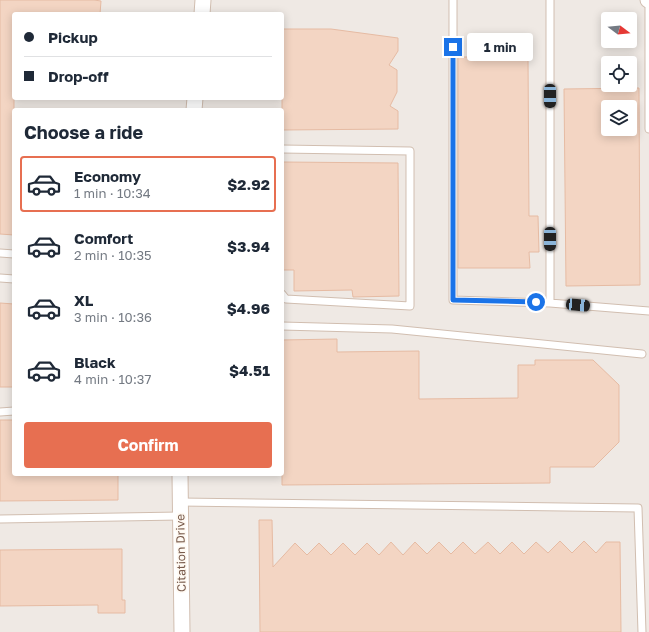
<!DOCTYPE html>
<html lang="en">
<head>
<meta charset="utf-8">
<style>
  body { margin:0; font-family:"Golos Text",sans-serif; background:#f6f6f7; color:#1f2937; height:100vh; display:flex; flex-direction:column; font-size:15px; white-space:nowrap }
  * { box-sizing:border-box; margin:0 }
  p { font-size:13px; color:#747a83 }
  .icon { flex:none; width:22px; height:22px; fill:none; stroke:currentColor; stroke-width:2; stroke-linecap:round; stroke-linejoin:round }
  .map { position:relative; flex:1; overflow:hidden }
  .drawer { position:absolute; left:12px; top:108px; width:272px; height:368px; display:flex; flex-direction:column; background:#fff; border-radius:4px; box-shadow:0 2px 10px #0003 }
  .drawer>* { flex:none }
  .guide { position:absolute; left:12px; top:12px; width:272px; height:88px; border-radius:4px; box-shadow:0 2px 10px #0003; display:grid; align-content:center; height:88px; padding:0 12px; background:#fff }
  .needle { width:26px; rotate:106deg }
  .controls { position:absolute; left:601px; top:12px; display:grid; gap:8px }
  .controls a { display:grid; place-items:center; width:36px; height:36px; border-radius:4px; background:#fff; box-shadow:0 2px 10px #0003; font-size:20px }
  .end { position:absolute; width:18px; height:18px; margin:-9px; border:5px solid #1a73e8; background:#fff; box-shadow:0 0 0 2px #fff }
  .from { border-radius:50% }
  .bubble { position:absolute; height:28px; border-radius:4px; background:#fff; box-shadow:0 2px 10px #0003; font-size:13px; font-weight:700; line-height:28px; text-align:center }
  .car { position:absolute; width:12px; height:24px; margin:-12px -6px; border-radius:5px; box-shadow:0 0 3px 1px #0007; background:linear-gradient(#222 24%,#8ab4d8 0 40%,#222 0 76%,#8ab4d8 0 86%,#222 0) }
  .guide b { display:flex; align-items:center; gap:14px; height:38px; font-size:15px }
  .guide b+b { border-top:1px solid #e0e1e3 }
  .guide i { width:10px; height:10px; background:#1f2937 }
  ul { padding:0; list-style:none }
  li { display:flex; align-items:center; gap:12px; height:56px; margin:0 8px 6px; padding:0 4px; border:2px solid transparent; border-radius:4px }
  li div { flex:1 }
  li b { display:block; font-size:15px }
  li em { font-style:normal; font-weight:700 }
  li.active { border-color:#e76f51 }
  li>.icon { width:36px; height:36px; stroke-width:1.5 }
  h2 { padding:0 12px; font-size:18px; line-height:48px }
  .action { display:flex; gap:8px; margin-top:auto; padding:8px 12px }
  .action a { flex:1; height:46px; border-radius:4px; background:#e76f51; color:#fff; font-size:16px; font-weight:700; line-height:46px; text-align:center }
  .map>svg:first-child { display:block }
  .industrial { fill:#efe9e4; fill-rule:evenodd }
  .building { fill:#f3d5c3; stroke:#e6bba3; fill-rule:evenodd }
  .lines { fill:none; stroke-linecap:round; stroke-linejoin:round }
  .lane-casing { stroke:#d1beb0; stroke-width:9 }
  .street-casing { stroke:#d1beb0; stroke-width:17 }
  .lane { stroke:#fff; stroke-width:7 }
  .street { stroke:#fff; stroke-width:15 }
  .route { stroke:#1a73e8; stroke-width:5 }
  .labels { text-anchor:middle; stroke-width:3.5; stroke-linejoin:round; paint-order:stroke }
  .street-label { font-size:12px; fill:#7a5c4d; stroke:#fffaf3 }
</style>
</head>
<body>
<div class="map">
<svg width="649" height="632" viewBox="0 0 649 632">
  <rect width="100%" height="100%" fill="#fdf6ec"/>
  <path class="industrial" d="M 0,0 L 649,0 L 649,632 L 0,632 ZM 14,14 L 282,14 L 282,98 L 14,98 ZM 608,19 L 630,19 L 630,41 L 608,41 ZM 608,63 L 630,63 L 630,85 L 608,85 ZM 608,107 L 630,107 L 630,129 L 608,129 ZM 14,110 L 282,110 L 282,474 L 14,474 Z"/>
  <path class="building" d="M 0,0 L 94,0 L 101,1 L 100,14 L 14,14 L 14,235 L 0,234 Z
    M 282,29 L 331,29 L 398,38 L 398,51 L 389,65 L 397,70 L 397,92 L 390,106 L 398,111 L 398,129 L 282,130 Z
    M 458,57 L 528,57 L 529,216 L 538,216 L 539,252 L 529,252 L 530,268 L 458,268 Z
    M 639,88 L 640,285 L 566,286 L 564,89 ZM 608,107 L 630,107 L 630,129 L 608,129 Z
    M 282,162 L 398,163 L 399,296 L 353,297 L 352,290 L 294,291 L 294,270 L 282,270 Z
    M 0,303 L 14,304 L 14,387 L 0,387 Z
    M 337,339 L 337,352 L 419,351 L 419,399 L 518,398 L 518,365 L 535,365 L 535,360 L 593,360 L 619,385 L 619,442 L 594,467 L 550,467 L 550,483 L 282,485 L 282,340 Z
    M 0,420 L 14,420 L 14,474 L 118,474 L 118,500 L 0,501 Z
    M 259,520 L 272,520 L 273,567 L 295,543 L 307,555 L 319,543 L 331,555 L 343,543 L 355,555 L 367,543 L 379,555 L 391,542 L 403,555 L 415,542 L 427,554 L 439,542 L 451,554 L 463,542 L 475,554 L 488,542 L 500,554 L 512,542 L 524,554 L 536,542 L 548,553 L 560,541 L 572,553 L 584,541 L 596,553 L 606,542 L 620,542 L 621,632 L 260,632 Z
    M 122,549 L 122,600 L 125,600 L 125,613 L 98,613 L 98,605 L 0,606 L 0,550 Z"/>
  <g class="lines">
    <defs>
      <path id="lane" d="M 453,0 L 453,300 L 550,303 L 649,311
        M 550,0 L 550,303
        M 649,0 L 649,129
        M 282,149 L 410,151 L 410,306 L 286,299 L 282,294
        M 0,253 L 14,254
        M 0,278 L 14,279
        M 282,326 L 392,329 L 642,354
        M 0,412 L 14,411
        M 180,502 L 638,508 L 642,632
        M 0,519 L 180,516"/>
      <path id="street" d="M 648,0 L 649,0
        M 202,14 L 203,0
        M 194,110 L 195,98
        M 180,474 L 182,632"/>
    </defs>
    <use href="#lane" class="lane-casing"/>
    <use href="#street" class="street-casing"/>
    <use href="#lane" class="lane"/>
    <use href="#street" class="street"/>
  </g>
  <g class="lines">
    <path class="route" d="M 453,47 L 453,300 L 536,302"/>
  </g>
  <g class="labels">
    <g class="street-label">
      <text transform="translate(181 553) rotate(-91)" y="4">Citation Drive</text>
    </g>
  </g>
</svg>
<div class="controls">
<a><svg class="needle" viewBox="-14 -14 28 28"><path d="M0-13l5 13h-10z" fill="#e53935"/><path d="M0 13l5-13h-10z" fill="#747a83"/></svg></a>
<a><svg class="icon" aria-label="locate" viewBox="0 0 24 24"><circle cx="12" cy="12" r="6"/><path d="M12 2v4M12 18v4M2 12h4M18 12h4"/></svg></a>
<a><svg class="icon" aria-label="layers" viewBox="0 0 24 24"><path d="M12 4l9 5-9 5-9-5zM3 14l9 5 9-5"/></svg></a>
</div>
<i class="end from" style="left:536px;top:302px"></i>
<i class="end" style="left:453px;top:47px"></i>
<div class="bubble" style="left:467px;top:33px;width:66px">1 min</div>
<i class="car" style="left:550px;top:96px;rotate:180deg"></i>
<i class="car" style="left:550px;top:239px;rotate:180deg"></i>
<i class="car" style="left:578px;top:305px;rotate:95deg"></i>
<div class="guide">
<b><i class="from"></i>Pickup</b>
<b><i></i>Drop-off</b>
</div>
<section class="drawer">
<h2>Choose a ride</h2>
<ul>
<li class="active"><svg class="icon" aria-label="car" viewBox="0 0 24 24"><path d="M5 17H2v-5l4-1 3-4h7l3 4 3 1v5h-3M9 17h6M6 11h13"/><circle cx="7" cy="17" r="2"/><circle cx="17" cy="17" r="2"/></svg><div><b>Economy</b><p>1 min · 10:34</p></div><em>$2.92</em></li>
<li><svg class="icon" aria-label="car" viewBox="0 0 24 24"><path d="M5 17H2v-5l4-1 3-4h7l3 4 3 1v5h-3M9 17h6M6 11h13"/><circle cx="7" cy="17" r="2"/><circle cx="17" cy="17" r="2"/></svg><div><b>Comfort</b><p>2 min · 10:35</p></div><em>$3.94</em></li>
<li><svg class="icon" aria-label="car" viewBox="0 0 24 24"><path d="M5 17H2v-5l4-1 3-4h7l3 4 3 1v5h-3M9 17h6M6 11h13"/><circle cx="7" cy="17" r="2"/><circle cx="17" cy="17" r="2"/></svg><div><b>XL</b><p>3 min · 10:36</p></div><em>$4.96</em></li>
<li><svg class="icon" aria-label="car" viewBox="0 0 24 24"><path d="M5 17H2v-5l4-1 3-4h7l3 4 3 1v5h-3M9 17h6M6 11h13"/><circle cx="7" cy="17" r="2"/><circle cx="17" cy="17" r="2"/></svg><div><b>Black</b><p>4 min · 10:37</p></div><em>$4.51</em></li>
</ul>
<div class="action"><a>Confirm</a></div>
</section>
</div>
</body>
</html>
